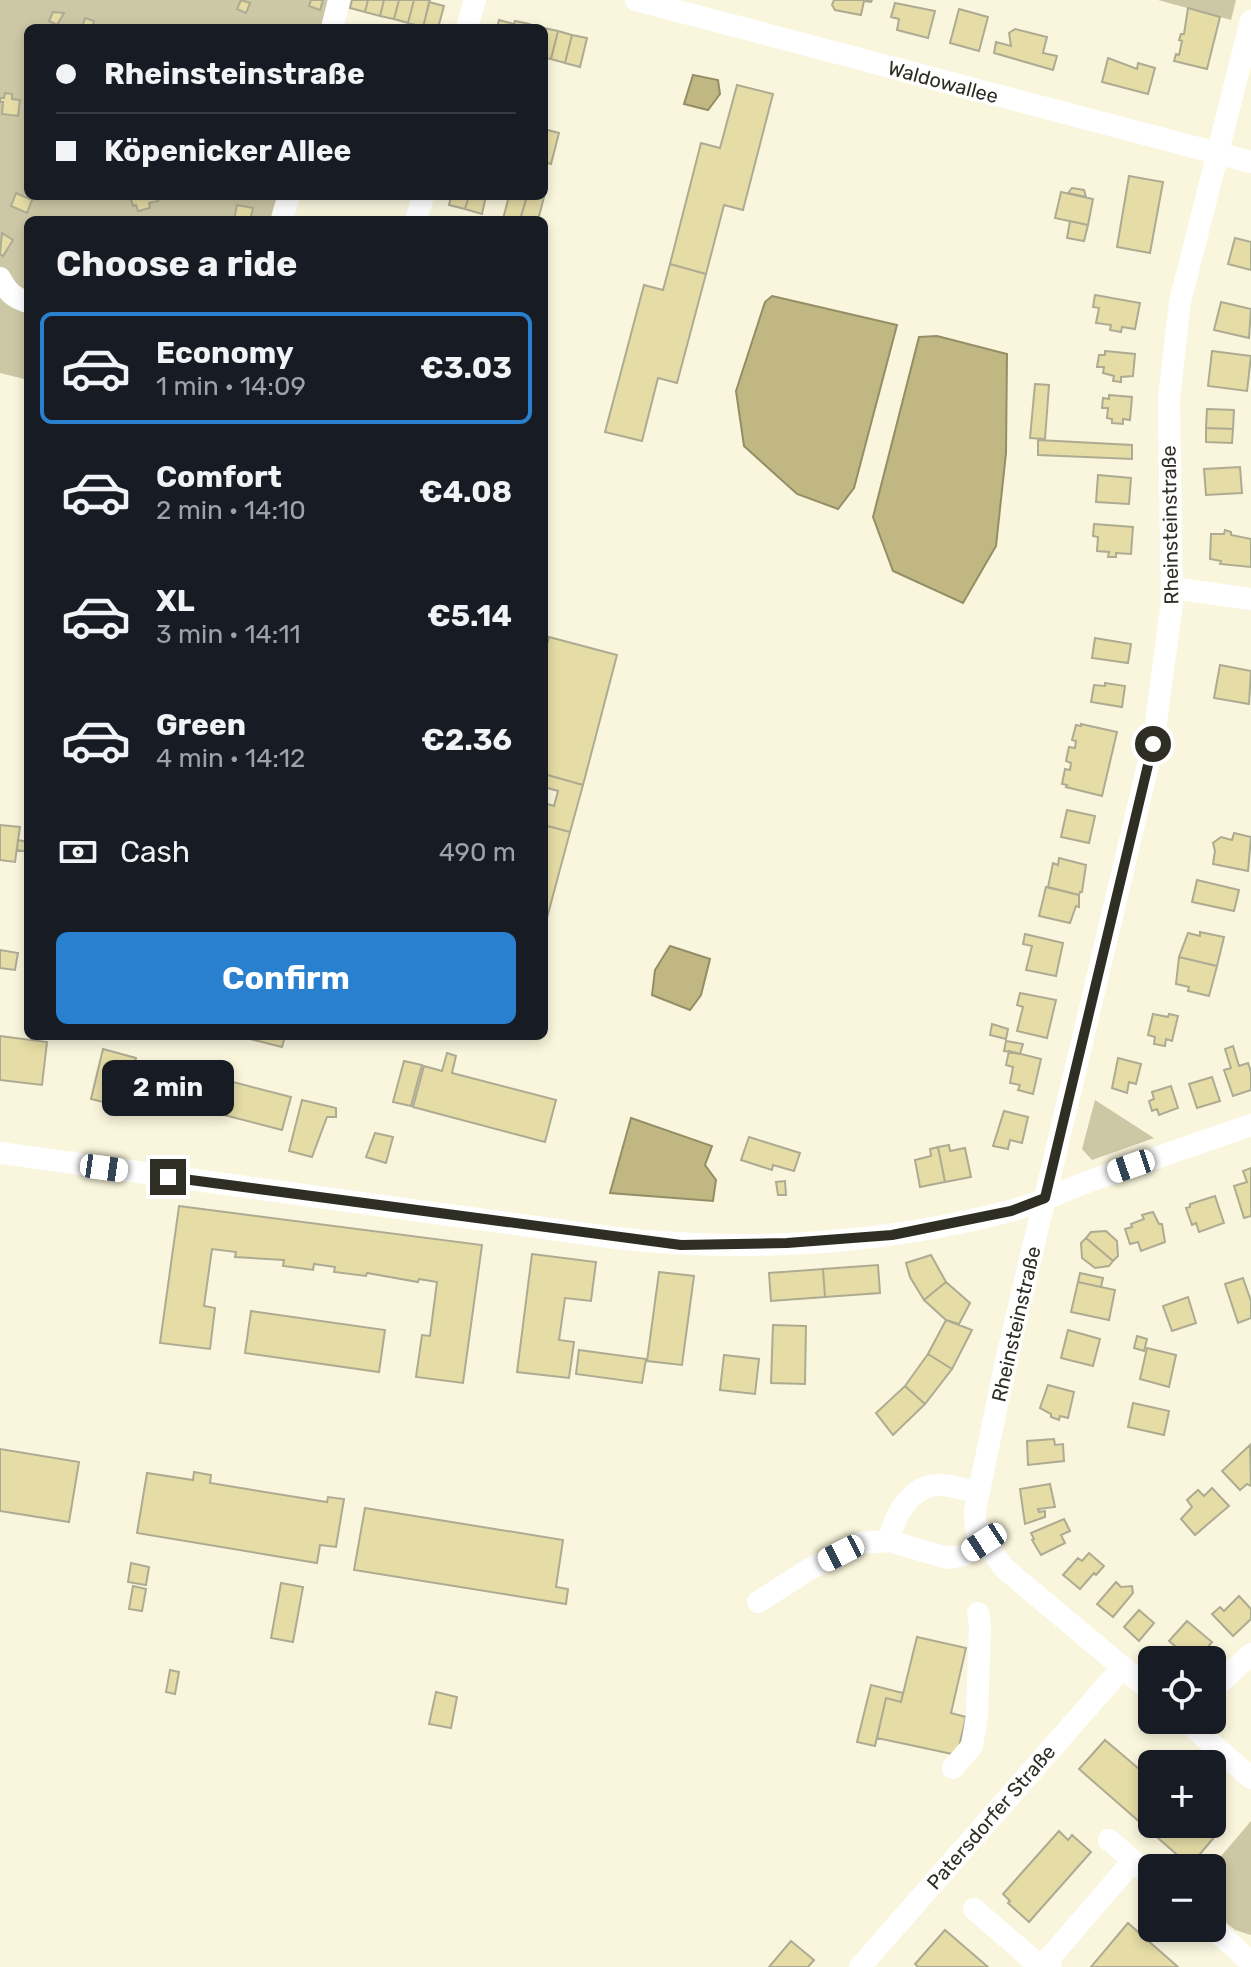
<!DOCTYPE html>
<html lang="en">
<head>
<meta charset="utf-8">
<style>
  body { margin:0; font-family:Rubik,sans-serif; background:#20242c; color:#f1f3f6; height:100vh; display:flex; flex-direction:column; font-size:30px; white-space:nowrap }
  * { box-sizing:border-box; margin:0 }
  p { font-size:26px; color:#9ea1a6 }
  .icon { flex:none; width:44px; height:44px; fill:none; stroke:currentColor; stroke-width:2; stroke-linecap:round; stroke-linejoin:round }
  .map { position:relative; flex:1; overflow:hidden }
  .drawer { position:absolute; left:24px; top:216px; width:524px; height:824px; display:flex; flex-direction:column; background:#171b24; border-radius:12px; box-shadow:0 4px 12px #0003 }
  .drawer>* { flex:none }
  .hud { position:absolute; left:24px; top:24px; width:524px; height:176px; border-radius:12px; box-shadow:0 4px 12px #0003; display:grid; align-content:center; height:176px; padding:0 32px; background:#171b24 }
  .buttons { position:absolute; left:1138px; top:1646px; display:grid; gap:16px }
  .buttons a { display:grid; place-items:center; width:88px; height:88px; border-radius:12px; background:#171b24; box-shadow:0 4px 12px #0003; font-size:40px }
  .end { position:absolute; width:36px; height:36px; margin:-18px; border:10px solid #2f2e25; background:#fff; box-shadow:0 0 0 4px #fff }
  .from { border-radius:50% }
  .bubble { position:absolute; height:56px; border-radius:12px; background:#171b24; box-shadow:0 4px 12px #0003; font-size:26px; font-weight:700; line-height:56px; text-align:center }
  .car { position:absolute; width:24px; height:48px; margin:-24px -12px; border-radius:10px; box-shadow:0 0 6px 2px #0007; background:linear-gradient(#fff 24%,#345 0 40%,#fff 0 76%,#345 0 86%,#fff 0) }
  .hud b { display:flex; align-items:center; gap:28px; height:76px; font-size:30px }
  .hud b+b { border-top:2px solid #363941 }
  .hud i { width:20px; height:20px; background:#f1f3f6 }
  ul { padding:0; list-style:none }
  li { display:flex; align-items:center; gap:24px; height:112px; margin:0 16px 12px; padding:0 16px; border:4px solid transparent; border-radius:12px }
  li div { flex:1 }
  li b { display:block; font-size:30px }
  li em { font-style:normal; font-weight:700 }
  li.selected { border-color:#2980ce }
  li>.icon { width:72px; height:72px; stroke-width:1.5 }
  h2 { padding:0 32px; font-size:36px; line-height:96px }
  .pay { display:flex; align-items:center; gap:20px; height:88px; padding:0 32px; font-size:30px }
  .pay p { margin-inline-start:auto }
  .button { display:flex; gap:16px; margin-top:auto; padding:16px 32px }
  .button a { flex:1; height:92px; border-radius:12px; background:#2980ce; color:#fff; font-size:32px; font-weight:700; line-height:92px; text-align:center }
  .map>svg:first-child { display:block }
  .green { fill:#ccc7a5 }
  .water { fill:#c0b783; stroke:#948e67; stroke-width:2 }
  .building { fill:#e5dca6; stroke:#aeab93; stroke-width:2 }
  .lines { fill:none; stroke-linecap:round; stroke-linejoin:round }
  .minor { stroke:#fff; stroke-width:22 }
  .route { stroke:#2f2e25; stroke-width:10 }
  .labels { text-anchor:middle; stroke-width:7; stroke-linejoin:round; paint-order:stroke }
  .street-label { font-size:20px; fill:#2f2e25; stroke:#fff }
</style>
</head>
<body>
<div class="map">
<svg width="1251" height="1967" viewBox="0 0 1251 1967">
  <rect width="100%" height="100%" fill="#faf6dd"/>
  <path class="green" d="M 0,0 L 330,0 L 323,28 L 28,28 L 28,196 L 277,196 L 270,220 L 28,220 L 28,380 L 0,373 Z
    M 1158,0 L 1236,0 L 1231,20 Z
    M 1095,1100 L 1154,1138 L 1092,1160 L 1082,1149 Z
    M 1251,1821 L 1251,1935 L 1235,1930 L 1212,1911 L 1211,1868 Z"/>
  <path class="water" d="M 693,75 L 718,80 L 720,94 L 708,110 L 684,104 Z
    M 772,296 L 897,325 L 854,488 L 838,509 L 797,494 L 744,446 L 736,391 L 765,302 Z
    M 937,336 L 1007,354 L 1006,453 L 996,546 L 963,603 L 893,571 L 873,517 L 919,337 Z
    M 670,946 L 710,959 L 701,995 L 690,1010 L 652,995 L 655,970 Z
    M 631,1118 L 712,1146 L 705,1165 L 716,1180 L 713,1201 L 610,1193 Z"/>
  <path class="building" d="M 241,0 L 250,3 L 246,13 L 237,9 Z
    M 311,0 L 323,0 L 320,10 L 309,6 Z
    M 352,0 L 368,0 L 365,12 L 350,8 Z
    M 368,0 L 384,0 L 380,16 L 365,12 Z
    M 384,0 L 399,0 L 394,19 L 380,16 Z
    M 399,0 L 414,0 L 408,23 L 394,19 Z
    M 414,0 L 430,0 L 423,27 L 408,23 Z
    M 834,0 L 872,0 L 871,2 L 864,1 L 861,15 L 835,10 L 832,5 Z
    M 429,2 L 444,6 L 438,28 L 423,28 Z
    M 895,3 L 935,11 L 928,38 L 897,30 L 899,19 L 891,17 Z
    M 1188,8 L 1220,17 L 1207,69 L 1174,61 L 1176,54 L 1179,55 L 1182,41 L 1179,40 L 1181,34 L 1184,34 Z
    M 959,9 L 988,17 L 979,51 L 950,43 Z
    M 53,12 L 64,13 L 57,25 L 49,21 Z
    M 85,18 L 94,21 L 92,28 L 82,28 Z
    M 499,20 L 514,24 L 513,28 L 497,28 Z
    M 515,21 L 530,24 L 529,28 L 513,28 Z
    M 544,28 L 558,31 L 551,59 L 544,58 Z
    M 1015,29 L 1047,37 L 1043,53 L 1057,56 L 1053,70 L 994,53 L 996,42 L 1011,46 L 1009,33 Z
    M 558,31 L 572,35 L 565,63 L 551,59 Z
    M 572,35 L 587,38 L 580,67 L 565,63 Z
    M 1108,58 L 1137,69 L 1138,63 L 1155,68 L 1148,94 L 1102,82 Z
    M 737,85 L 773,94 L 743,210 L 724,205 L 706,274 L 670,264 L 701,143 L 720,148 Z
    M 5,93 L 12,94 L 12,99 L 20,100 L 18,116 L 2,114 L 3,102 L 0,102 L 0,98 L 4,98 Z
    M 544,129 L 559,133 L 551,164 L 544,162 Z
    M 1129,176 L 1163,182 L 1150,253 L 1117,247 Z
    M 1072,188 L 1084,190 L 1086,197 L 1068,193 Z
    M 1061,192 L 1093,199 L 1088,225 L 1055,218 Z
    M 16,193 L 32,200 L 27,213 L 11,206 Z
    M 130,196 L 157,196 L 158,201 L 149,203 L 150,208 L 138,211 L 136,205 L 133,206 Z
    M 451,196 L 469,196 L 465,209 L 449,205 Z
    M 469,196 L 486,196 L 482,214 L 465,209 Z
    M 509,196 L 527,196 L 520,220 L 503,219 Z
    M 527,196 L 544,197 L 538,220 L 520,220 Z
    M 237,205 L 253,208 L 250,220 L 234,220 Z
    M 1070,221 L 1088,225 L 1084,241 L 1067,238 Z
    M 2,233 L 13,240 L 3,256 L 0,254 Z
    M 1235,238 L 1251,242 L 1251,270 L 1228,264 Z
    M 670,264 L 706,274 L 677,383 L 658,378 L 642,441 L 605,432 L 644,285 L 663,290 Z
    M 1095,295 L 1140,303 L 1135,329 L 1122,327 L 1121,332 L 1110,330 L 1111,325 L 1096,323 L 1099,308 L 1093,307 Z
    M 1221,302 L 1251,309 L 1249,338 L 1214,330 Z
    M 1105,351 L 1135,354 L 1133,376 L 1121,377 L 1121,382 L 1113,381 L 1114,376 L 1103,373 L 1104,367 L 1097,367 L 1099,355 L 1105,355 Z
    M 1212,351 L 1251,356 L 1247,391 L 1208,386 Z
    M 1035,384 L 1049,385 L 1045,439 L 1030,438 Z
    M 1109,395 L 1132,397 L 1130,420 L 1123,419 L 1123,424 L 1112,423 L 1112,419 L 1107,418 L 1108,408 L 1102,408 L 1103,398 L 1109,399 Z
    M 1207,409 L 1234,410 L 1233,429 L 1206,428 Z
    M 1206,428 L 1233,429 L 1232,443 L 1206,442 Z
    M 1038,440 L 1132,445 L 1132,459 L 1038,455 Z
    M 1240,467 L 1242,493 L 1206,495 L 1204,469 Z
    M 1098,475 L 1131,478 L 1129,504 L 1096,502 Z
    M 1094,524 L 1133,527 L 1131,554 L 1116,553 L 1116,557 L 1108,557 L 1109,552 L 1097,551 L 1098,537 L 1093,536 Z
    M 1225,530 L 1231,532 L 1231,535 L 1251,539 L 1251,567 L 1220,564 L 1221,561 L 1210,559 L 1211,534 L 1224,534 Z
    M 549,637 L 617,655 L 583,785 L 544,774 L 544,643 L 547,644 Z
    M 1095,638 L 1131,644 L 1128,663 L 1092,658 Z
    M 1220,665 L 1251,671 L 1249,704 L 1214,698 Z
    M 1105,683 L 1125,686 L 1122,707 L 1091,702 L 1094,685 L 1105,686 Z
    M 1081,724 L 1117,732 L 1102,796 L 1066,787 L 1067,785 L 1062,784 L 1065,769 L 1070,770 L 1071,763 L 1066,761 L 1069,747 L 1075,748 L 1076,741 L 1072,740 L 1076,725 L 1081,726 Z
    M 544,774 L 583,785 L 570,832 L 544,825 L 544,803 L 554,806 L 558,791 L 544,787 Z
    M 1067,810 L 1095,816 L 1089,843 L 1061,837 Z
    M 0,825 L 20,827 L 15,862 L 0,860 Z
    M 544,825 L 570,832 L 544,929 Z
    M 1234,833 L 1251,837 L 1248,871 L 1213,864 L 1215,851 L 1213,843 L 1221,837 L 1232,840 Z
    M 18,840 L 28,842 L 28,852 L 17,850 Z
    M 1059,858 L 1086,865 L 1082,892 L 1080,892 L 1079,895 L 1048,887 L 1053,863 L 1058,865 Z
    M 1197,880 L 1239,890 L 1234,911 L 1192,902 Z
    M 1046,887 L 1079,895 L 1079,907 L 1076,906 L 1070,923 L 1039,916 Z
    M 1200,932 L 1224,937 L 1217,966 L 1179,957 L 1188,933 L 1200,936 Z
    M 1025,934 L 1063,943 L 1056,976 L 1026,970 L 1032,946 L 1023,944 Z
    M 0,950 L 18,953 L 15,970 L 0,968 Z
    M 1179,957 L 1217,966 L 1209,996 L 1188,991 L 1189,987 L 1176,984 Z
    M 1020,993 L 1056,1000 L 1047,1038 L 1017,1031 L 1023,1007 L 1017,1005 Z
    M 1153,1014 L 1168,1017 L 1169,1014 L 1178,1016 L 1172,1041 L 1166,1039 L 1165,1046 L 1154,1044 L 1155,1037 L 1148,1035 Z
    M 992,1024 L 1008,1029 L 1006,1039 L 990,1035 Z
    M 0,1036 L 47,1042 L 42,1085 L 0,1080 Z
    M 238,1036 L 285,1036 L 282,1047 Z
    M 1006,1041 L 1023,1044 L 1020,1054 L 1004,1051 Z
    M 1233,1046 L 1239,1066 L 1248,1063 L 1251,1072 L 1251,1090 L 1233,1096 L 1224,1070 L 1231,1068 L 1225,1049 Z
    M 103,1049 L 136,1058 L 124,1107 L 91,1099 Z
    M 1009,1051 L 1041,1059 L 1033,1094 L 1018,1090 L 1020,1085 L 1010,1083 L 1013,1067 L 1006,1065 Z
    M 447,1053 L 456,1056 L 452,1073 L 556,1100 L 545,1142 L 413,1107 L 424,1066 L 442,1071 Z
    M 1118,1058 L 1141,1064 L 1136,1084 L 1129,1082 L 1127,1093 L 1112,1088 Z
    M 404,1061 L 422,1065 L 411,1106 L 393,1102 Z
    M 179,1068 L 291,1097 L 282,1130 L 170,1101 Z
    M 1212,1077 L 1220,1101 L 1197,1108 L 1189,1084 Z
    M 1171,1086 L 1178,1108 L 1159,1115 L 1157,1109 L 1152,1111 L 1149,1101 L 1154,1099 L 1152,1092 Z
    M 302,1100 L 336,1108 L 336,1117 L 327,1117 L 312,1157 L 289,1151 Z
    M 1004,1111 L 1028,1117 L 1022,1143 L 1010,1140 L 1008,1149 L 993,1146 Z
    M 375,1133 L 393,1137 L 386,1163 L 366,1157 Z
    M 749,1137 L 800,1153 L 794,1171 L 773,1165 L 772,1170 L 741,1160 Z
    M 949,1145 L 950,1151 L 965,1148 L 971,1177 L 945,1182 L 938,1147 Z
    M 938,1147 L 945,1182 L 920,1187 L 915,1160 L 931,1156 L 930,1149 Z
    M 1251,1168 L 1251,1216 L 1244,1218 L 1234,1186 L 1247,1182 L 1243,1171 Z
    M 785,1181 L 786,1195 L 778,1195 L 776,1182 Z
    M 1215,1196 L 1224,1223 L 1199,1232 L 1196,1223 L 1192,1225 L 1186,1208 L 1190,1207 L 1190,1204 Z
    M 179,1206 L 482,1245 L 463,1383 L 416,1377 L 422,1335 L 430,1336 L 437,1282 L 419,1279 L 418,1282 L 367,1273 L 366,1276 L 334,1272 L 335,1267 L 314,1264 L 313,1270 L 283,1266 L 284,1260 L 235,1257 L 236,1252 L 212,1249 L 204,1306 L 215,1308 L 210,1349 L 160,1343 Z
    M 1153,1212 L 1159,1224 L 1162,1224 L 1165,1242 L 1141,1251 L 1138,1242 L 1130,1244 L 1125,1229 L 1132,1227 L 1131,1224 L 1144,1219 L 1142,1215 Z
    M 1106,1231 L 1117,1241 L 1118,1256 L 1113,1261 L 1086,1238 L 1091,1232 Z
    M 1086,1238 L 1113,1261 L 1109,1266 L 1095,1268 L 1082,1258 L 1081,1243 Z
    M 532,1254 L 596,1262 L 591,1301 L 565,1298 L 559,1340 L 574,1342 L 569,1378 L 517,1372 Z
    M 931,1255 L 946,1282 L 924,1300 L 910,1277 L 906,1263 Z
    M 878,1265 L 880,1293 L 825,1297 L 823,1269 Z
    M 823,1269 L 825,1297 L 771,1301 L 769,1273 Z
    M 659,1272 L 694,1276 L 682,1365 L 647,1361 Z
    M 1080,1273 L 1103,1278 L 1101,1287 L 1078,1282 Z
    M 1243,1278 L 1251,1301 L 1251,1318 L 1238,1323 L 1225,1284 Z
    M 946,1282 L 970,1303 L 959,1324 L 946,1320 L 924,1300 Z
    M 1078,1282 L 1115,1290 L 1109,1320 L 1071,1312 Z
    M 1188,1297 L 1196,1323 L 1172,1331 L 1163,1306 Z
    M 251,1311 L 385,1330 L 379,1372 L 245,1353 Z
    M 946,1320 L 972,1330 L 952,1369 L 928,1354 Z
    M 773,1325 L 806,1326 L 805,1384 L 771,1383 Z
    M 1068,1330 L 1100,1339 L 1093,1366 L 1061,1358 Z
    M 1137,1336 L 1147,1339 L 1144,1351 L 1134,1348 Z
    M 1147,1348 L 1176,1355 L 1169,1387 L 1140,1379 Z
    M 579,1350 L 646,1359 L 642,1383 L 576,1374 Z
    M 928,1354 L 952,1369 L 925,1404 L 905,1386 Z
    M 724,1355 L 759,1359 L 755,1394 L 720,1390 Z
    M 1048,1385 L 1074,1392 L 1068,1418 L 1060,1416 L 1059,1420 L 1051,1417 L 1051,1414 L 1040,1408 Z
    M 905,1386 L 925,1404 L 893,1435 L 876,1413 Z
    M 1133,1403 L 1169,1411 L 1164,1435 L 1128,1427 Z
    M 1054,1439 L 1055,1445 L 1063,1444 L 1064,1461 L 1028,1465 L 1027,1441 Z
    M 1250,1445 L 1251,1486 L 1247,1484 L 1240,1490 L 1222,1471 Z
    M 0,1449 L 79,1462 L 69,1522 L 0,1511 Z
    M 194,1472 L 211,1475 L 210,1483 L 327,1502 L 328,1497 L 344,1499 L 336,1547 L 320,1545 L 317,1563 L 137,1533 L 147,1473 L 193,1480 Z
    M 1050,1484 L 1055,1507 L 1038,1509 L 1039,1512 L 1045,1511 L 1045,1517 L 1025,1524 L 1020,1489 Z
    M 1212,1488 L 1229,1506 L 1195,1535 L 1181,1519 L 1192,1507 L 1187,1500 L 1198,1490 L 1204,1496 Z
    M 365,1508 L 563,1540 L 556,1587 L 568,1589 L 566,1604 L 354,1570 Z
    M 1064,1519 L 1070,1531 L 1061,1535 L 1065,1543 L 1041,1555 L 1032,1540 L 1034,1539 L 1031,1533 Z
    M 1089,1553 L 1104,1566 L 1096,1575 L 1094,1573 L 1080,1589 L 1063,1575 L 1078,1558 L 1082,1561 Z
    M 131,1563 L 149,1567 L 146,1585 L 128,1582 Z
    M 1116,1582 L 1121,1587 L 1132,1586 L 1133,1593 L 1113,1617 L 1097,1604 Z
    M 281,1583 L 303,1587 L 293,1642 L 271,1638 Z
    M 133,1586 L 146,1589 L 142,1611 L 129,1609 Z
    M 1239,1596 L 1251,1609 L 1251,1619 L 1233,1636 L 1212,1614 L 1220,1607 L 1224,1611 Z
    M 1139,1610 L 1154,1623 L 1139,1641 L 1124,1627 Z
    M 1187,1621 L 1212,1642 L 1197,1660 L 1191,1660 L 1169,1641 Z
    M 917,1637 L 966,1648 L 951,1713 L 966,1717 L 957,1755 L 877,1738 L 886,1698 L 901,1702 Z
    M 170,1670 L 179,1672 L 175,1694 L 166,1692 Z
    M 871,1685 L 903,1693 L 901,1702 L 886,1698 L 875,1746 L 857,1742 Z
    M 436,1692 L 457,1697 L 451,1728 L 429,1724 Z
    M 1105,1740 L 1152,1780 L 1152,1824 L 1203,1824 L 1216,1835 L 1190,1866 L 1079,1769 Z
    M 1059,1831 L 1068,1840 L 1072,1835 L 1091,1852 L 1029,1922 L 1008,1903 L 1010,1901 L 1003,1894 Z
    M 1128,1923 L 1178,1967 L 1091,1967 Z
    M 945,1930 L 988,1967 L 918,1967 L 915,1964 Z
    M 791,1941 L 814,1960 L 808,1967 L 769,1967 Z"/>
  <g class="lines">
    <path class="minor" d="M 636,0 L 1251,162
      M 332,28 L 339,0
      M 467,28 L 475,0
      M 282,220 L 289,196
      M 416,220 L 423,196
      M 0,278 C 7,291 13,298 28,302
      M 1173,588 L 1251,599
      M 0,1153 L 616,1238 C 746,1253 883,1244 1010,1211 C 1037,1204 1063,1191 1090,1181 C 1143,1162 1197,1144 1251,1125
      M 889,1541 C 894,1516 911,1484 940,1485 C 952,1485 965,1490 977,1492
      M 758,1602 L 808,1570 L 860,1543 L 889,1541 L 948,1558 L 964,1555 L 984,1542
      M 1212,1690 L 1251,1654
      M 1152,1692 L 1004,1568 L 976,1530 L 975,1511 L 1006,1361 L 1153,744 L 1172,603 L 1169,398 L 1180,302 L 1251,21
      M 1185,1720 L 1251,1778
      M 953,1768 L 972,1746 L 977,1715 L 980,1627 L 978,1613
      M 1109,1840 L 1152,1877
      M 974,1909 L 1034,1961 L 1046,1962 L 1051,1967
      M 1212,1928 L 1251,1962
      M 1046,1962 L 1133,1861
      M 860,1967 L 1123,1667"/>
  </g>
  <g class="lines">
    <path class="route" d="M 168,1177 L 681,1245 L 787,1243 L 892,1235 L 1011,1211 L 1045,1198 L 1153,744"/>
  </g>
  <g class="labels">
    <g class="street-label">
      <text transform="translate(943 82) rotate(15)" y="7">Waldowallee</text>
      <text transform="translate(1170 525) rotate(-91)" y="7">Rheinsteinstraße</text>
      <text transform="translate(1016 1324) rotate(-77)" y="7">Rheinsteinstraße</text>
      <text transform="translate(991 1817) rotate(-49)" y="7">Patersdorfer Straße</text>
    </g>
  </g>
</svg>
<div class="buttons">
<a><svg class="icon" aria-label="locate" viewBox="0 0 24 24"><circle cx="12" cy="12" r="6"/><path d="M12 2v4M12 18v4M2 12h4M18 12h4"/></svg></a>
<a>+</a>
<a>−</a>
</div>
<i class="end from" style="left:1153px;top:744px"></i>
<i class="end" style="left:168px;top:1177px"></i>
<div class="bubble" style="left:102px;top:1060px;width:132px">2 min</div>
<i class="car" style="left:1131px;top:1166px;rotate:251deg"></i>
<i class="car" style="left:104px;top:1168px;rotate:98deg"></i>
<i class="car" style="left:984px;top:1542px;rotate:237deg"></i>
<i class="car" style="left:841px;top:1553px;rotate:243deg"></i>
<div class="hud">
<b><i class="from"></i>Rheinsteinstraße</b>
<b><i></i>Köpenicker Allee</b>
</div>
<section class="drawer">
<h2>Choose a ride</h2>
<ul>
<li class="selected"><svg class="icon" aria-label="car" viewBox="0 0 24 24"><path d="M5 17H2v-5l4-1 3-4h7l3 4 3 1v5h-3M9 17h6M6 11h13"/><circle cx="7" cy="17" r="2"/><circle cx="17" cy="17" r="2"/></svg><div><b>Economy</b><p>1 min · 14:09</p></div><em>€3.03</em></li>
<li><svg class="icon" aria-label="car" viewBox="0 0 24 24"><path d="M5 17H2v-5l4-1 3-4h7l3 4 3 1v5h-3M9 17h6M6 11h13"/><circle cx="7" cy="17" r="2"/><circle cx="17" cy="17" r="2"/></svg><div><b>Comfort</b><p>2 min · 14:10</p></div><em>€4.08</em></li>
<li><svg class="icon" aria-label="car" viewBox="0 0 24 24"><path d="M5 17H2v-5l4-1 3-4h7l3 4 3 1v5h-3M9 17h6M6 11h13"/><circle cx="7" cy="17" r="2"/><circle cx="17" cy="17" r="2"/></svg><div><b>XL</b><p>3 min · 14:11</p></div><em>€5.14</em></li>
<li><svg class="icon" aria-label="car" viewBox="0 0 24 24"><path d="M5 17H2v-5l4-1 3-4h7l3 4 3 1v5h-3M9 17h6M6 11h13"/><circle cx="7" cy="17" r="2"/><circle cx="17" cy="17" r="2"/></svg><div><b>Green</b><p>4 min · 14:12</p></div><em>€2.36</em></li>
</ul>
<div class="pay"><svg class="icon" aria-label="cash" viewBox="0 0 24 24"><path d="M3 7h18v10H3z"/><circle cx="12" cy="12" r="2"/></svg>Cash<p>490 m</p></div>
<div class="button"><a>Confirm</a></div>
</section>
</div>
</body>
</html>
